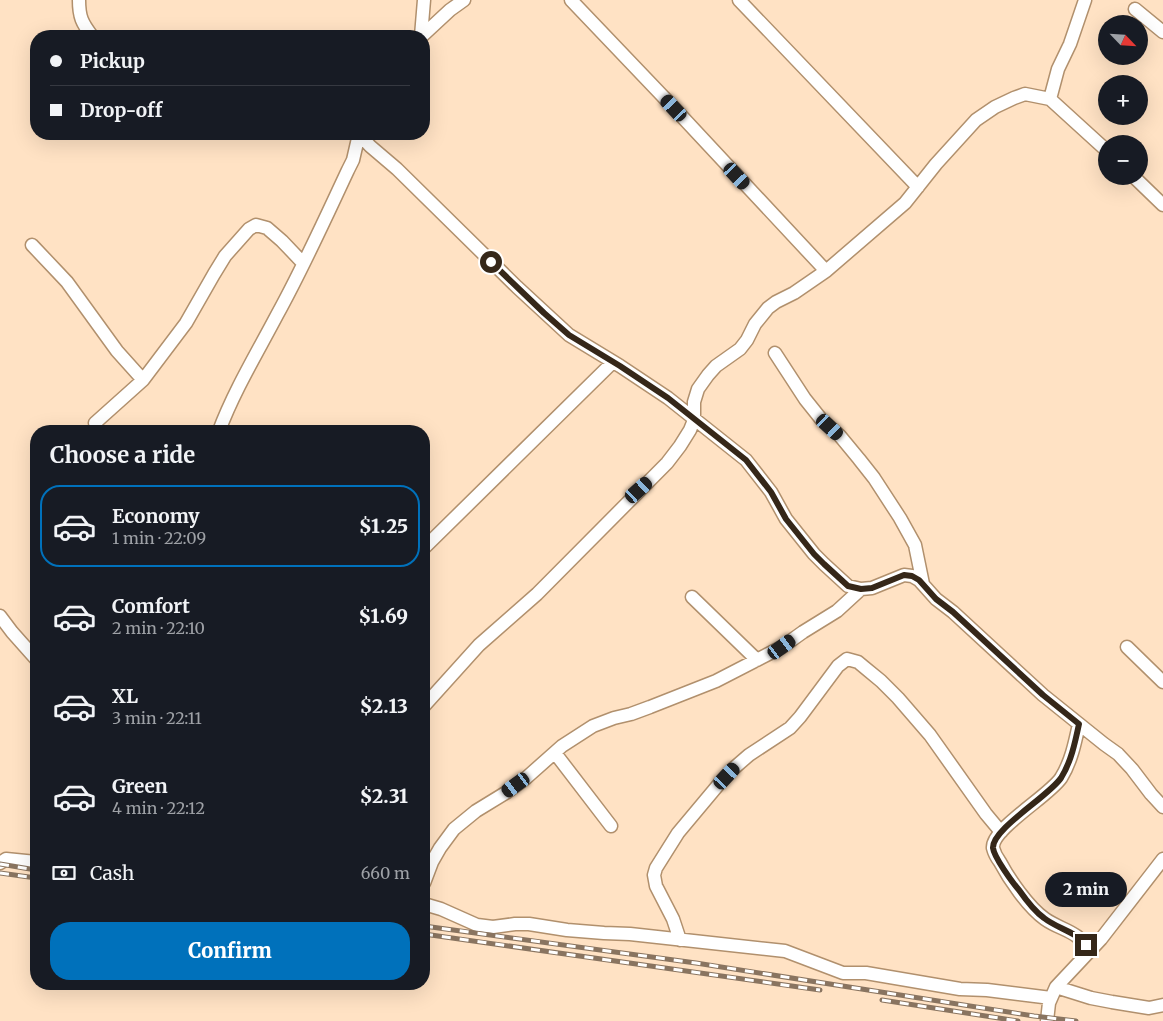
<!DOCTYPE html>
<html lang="en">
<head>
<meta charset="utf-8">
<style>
  body { margin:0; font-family:Merriweather,serif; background:#20242c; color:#f1f3f6; height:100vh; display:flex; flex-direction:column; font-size:19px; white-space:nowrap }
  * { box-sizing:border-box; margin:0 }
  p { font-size:16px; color:#9ea1a6 }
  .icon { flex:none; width:28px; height:28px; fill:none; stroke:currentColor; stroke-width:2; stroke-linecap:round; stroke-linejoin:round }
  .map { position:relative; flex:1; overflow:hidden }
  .drawer { position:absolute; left:30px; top:425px; width:400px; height:565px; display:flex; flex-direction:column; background:#171b24; border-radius:20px; box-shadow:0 5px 20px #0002 }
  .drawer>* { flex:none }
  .top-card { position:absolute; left:30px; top:30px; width:400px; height:110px; border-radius:20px; box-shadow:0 5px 20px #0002; display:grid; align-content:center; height:110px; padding:0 20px; background:#171b24 }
  .needle { width:32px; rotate:115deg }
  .fabs { position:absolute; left:1098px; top:15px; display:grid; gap:10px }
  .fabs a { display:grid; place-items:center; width:50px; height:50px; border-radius:50%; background:#171b24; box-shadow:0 5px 20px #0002; font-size:25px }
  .end { position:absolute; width:22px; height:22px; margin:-11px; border:6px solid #352719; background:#fff; box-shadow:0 0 0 2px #fff }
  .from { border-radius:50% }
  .bubble { position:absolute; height:35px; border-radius:18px; background:#171b24; box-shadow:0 5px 20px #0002; font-size:16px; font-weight:800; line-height:35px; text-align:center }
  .car { position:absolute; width:15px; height:30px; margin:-15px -8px; border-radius:6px; box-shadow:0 0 4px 1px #0007; background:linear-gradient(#222 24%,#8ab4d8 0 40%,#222 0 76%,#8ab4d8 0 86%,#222 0) }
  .top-card b { display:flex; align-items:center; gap:18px; height:48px; font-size:19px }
  .top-card b+b { border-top:1px solid #363941 }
  .top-card i { width:12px; height:12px; background:#f1f3f6 }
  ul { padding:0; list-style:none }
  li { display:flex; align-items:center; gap:15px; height:82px; margin:0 10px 8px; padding:0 10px; border:2px solid transparent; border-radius:20px }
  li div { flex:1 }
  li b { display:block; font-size:19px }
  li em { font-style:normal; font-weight:800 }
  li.on { border-color:#0071bb }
  li>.icon { width:45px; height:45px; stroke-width:1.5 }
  h2 { padding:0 20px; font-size:22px; line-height:60px }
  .pay { display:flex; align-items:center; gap:12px; height:55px; padding:0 20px; font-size:19px }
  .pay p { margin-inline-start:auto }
  .primary-button { display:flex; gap:10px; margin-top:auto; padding:10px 20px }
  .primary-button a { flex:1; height:58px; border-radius:20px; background:#0071bb; color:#fff; font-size:20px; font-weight:800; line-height:58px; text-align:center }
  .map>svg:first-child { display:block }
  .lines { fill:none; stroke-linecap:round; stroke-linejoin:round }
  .minor-casing { stroke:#b1906d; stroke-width:15 }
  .minor { stroke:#fff; stroke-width:12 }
  .rail-casing { stroke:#897460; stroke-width:5 }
  .rail { stroke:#fff; stroke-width:3; stroke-dasharray:9; stroke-linecap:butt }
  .route { stroke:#352719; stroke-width:6 }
</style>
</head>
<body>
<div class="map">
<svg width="1163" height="1021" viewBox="0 0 1163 1021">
  <rect width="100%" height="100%" fill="#ffe2c4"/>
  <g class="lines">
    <defs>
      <path id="minor" d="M 79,0 C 79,17 82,23 92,36
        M 571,0 L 674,108 L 826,271
        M 739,0 L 918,187
        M 1135,9 L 1163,32
        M 421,36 L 424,0
        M 422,36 L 450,10 L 464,0
        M 1050,99 L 1058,69 L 1070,44 L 1085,0
        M 359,134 L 370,146 L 397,169 L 517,287 L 569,335 L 620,366 L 668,398 L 746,460 L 771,492 L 786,519 L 814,554 L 824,564 L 848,586 L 861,589 L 872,588 L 904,575 L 912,576 L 919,580 L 936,599 L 953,612 L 1043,695 L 1104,744 L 1118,754 L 1132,769 L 1151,794 L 1163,807
        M 1133,176 L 1163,205
        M 32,245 L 67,282 L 117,351 L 143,380 L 186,323 L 214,274 L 225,256 L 249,229 L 256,225 L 267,228 L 282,241 L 303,263
        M 775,353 L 805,399 L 821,419 L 840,436 L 859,459 L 874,478 L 900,518 L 915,545 L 923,584
        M 95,423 L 143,380
        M 219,431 C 234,391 257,353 277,315 C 303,268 325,219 348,170 L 353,160 L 359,134
        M 424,548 L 613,362
        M 692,597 L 757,660
        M 0,616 L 12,632 L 36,659
        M 1127,647 L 1163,682
        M 424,706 L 479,645 L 537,594 L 667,463 L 680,446 L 690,430 L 694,420 L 694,402 L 698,389 L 708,375 L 716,366 L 740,349 L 747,340 L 755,324 L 768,308 L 776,302 L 794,293 L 826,271 L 905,203 L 936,164 L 976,120 L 995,107 L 1014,98 L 1025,94 L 1050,99 L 1106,150
        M 1079,724 C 1075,743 1071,762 1061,778 C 1049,796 991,829 993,848 C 994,852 997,858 1000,862 C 1009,879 1028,907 1045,919 C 1062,931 1079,930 1089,952
        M 555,753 L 611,826
        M 0,863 L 6,859 L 36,862
        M 424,883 L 432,862 L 440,848 L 454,829 L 476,811 L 507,792 L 526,778 L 562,746 L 593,726 L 614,718 L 631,714 L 650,707 L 716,681 L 782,647 L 803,632 L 837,611 L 861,589
        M 424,904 L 441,909 L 477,925 L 493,927 L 515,924 L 529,924 L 567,930 L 604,933 L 630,934 L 785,951 L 843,973 L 866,973 L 960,989 L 987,990 L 1051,998
        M 680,940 L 673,919 L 656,886 L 654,875 L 656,868 L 678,833 L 719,784 L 734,768 L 749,755 L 790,728 L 800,717 L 838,666 L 847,659 L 858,662 L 864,667 L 881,681 L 898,698 L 930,735 L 986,814 L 1001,832
        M 1056,987 L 1091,998 L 1112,1002 L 1149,1008 L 1163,1005
        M 1047,1021 L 1049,1003 L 1056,987 L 1101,939 L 1163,859"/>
    </defs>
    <use href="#minor" class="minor-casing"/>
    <use href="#minor" class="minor"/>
    <defs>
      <path id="rail" d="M 0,864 L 36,870
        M 0,873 L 36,878
        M 424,926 L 696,963 L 1034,1016 L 1076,1021
        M 424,934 L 820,990
        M 882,1000 L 1018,1021"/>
    </defs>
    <use href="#rail" class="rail-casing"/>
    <use href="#rail" class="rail"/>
  </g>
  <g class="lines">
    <path class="route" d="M 491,262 L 544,313 L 569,335 L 620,366 L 668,398 L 746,460 L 771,492 L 786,519 L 814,554 L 824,564 L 848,586 L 861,589 L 872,588 L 904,575 L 912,576 L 919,580 L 936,599 L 953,612 L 1043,695 L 1079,724 C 1075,743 1071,762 1061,778 C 1049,796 992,829 993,848 C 994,857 1012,882 1019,890 C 1026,900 1034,911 1044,918 C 1058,929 1075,931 1086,945"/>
  </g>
</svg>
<div class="fabs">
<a><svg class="needle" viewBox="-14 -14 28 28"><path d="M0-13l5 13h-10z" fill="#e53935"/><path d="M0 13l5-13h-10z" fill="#9ea1a6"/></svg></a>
<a>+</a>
<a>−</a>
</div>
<i class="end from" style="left:491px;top:262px"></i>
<i class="end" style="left:1086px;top:945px"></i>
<div class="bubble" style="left:1045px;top:872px;width:82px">2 min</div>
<i class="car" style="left:674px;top:108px;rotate:317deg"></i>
<i class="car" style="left:737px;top:176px;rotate:137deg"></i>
<i class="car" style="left:830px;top:427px;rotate:133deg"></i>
<i class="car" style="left:639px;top:490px;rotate:48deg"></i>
<i class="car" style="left:782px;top:647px;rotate:54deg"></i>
<i class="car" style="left:727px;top:776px;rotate:43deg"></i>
<i class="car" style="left:516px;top:785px;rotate:234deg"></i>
<div class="top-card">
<b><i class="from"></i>Pickup</b>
<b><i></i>Drop-off</b>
</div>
<section class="drawer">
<h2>Choose a ride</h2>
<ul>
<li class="on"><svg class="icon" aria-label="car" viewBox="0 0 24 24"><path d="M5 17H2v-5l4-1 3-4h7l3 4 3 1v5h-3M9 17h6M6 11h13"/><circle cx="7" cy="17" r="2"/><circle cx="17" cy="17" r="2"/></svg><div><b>Economy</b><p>1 min · 22:09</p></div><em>$1.25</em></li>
<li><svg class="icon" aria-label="car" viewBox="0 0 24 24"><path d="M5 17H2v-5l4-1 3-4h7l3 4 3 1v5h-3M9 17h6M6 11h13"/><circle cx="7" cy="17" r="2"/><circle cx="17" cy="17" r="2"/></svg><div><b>Comfort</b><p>2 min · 22:10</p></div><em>$1.69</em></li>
<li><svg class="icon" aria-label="car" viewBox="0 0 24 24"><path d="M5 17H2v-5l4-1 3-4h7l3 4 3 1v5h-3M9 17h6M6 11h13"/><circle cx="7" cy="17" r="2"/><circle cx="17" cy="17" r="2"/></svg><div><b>XL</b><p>3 min · 22:11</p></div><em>$2.13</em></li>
<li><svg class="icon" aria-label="car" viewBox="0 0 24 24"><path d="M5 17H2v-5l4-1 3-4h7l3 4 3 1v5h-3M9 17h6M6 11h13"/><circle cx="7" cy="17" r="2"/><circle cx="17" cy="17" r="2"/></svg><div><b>Green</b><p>4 min · 22:12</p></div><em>$2.31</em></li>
</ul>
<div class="pay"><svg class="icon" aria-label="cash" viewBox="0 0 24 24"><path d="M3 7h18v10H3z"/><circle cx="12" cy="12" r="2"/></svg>Cash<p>660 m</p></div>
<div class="primary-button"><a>Confirm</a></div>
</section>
</div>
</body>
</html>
